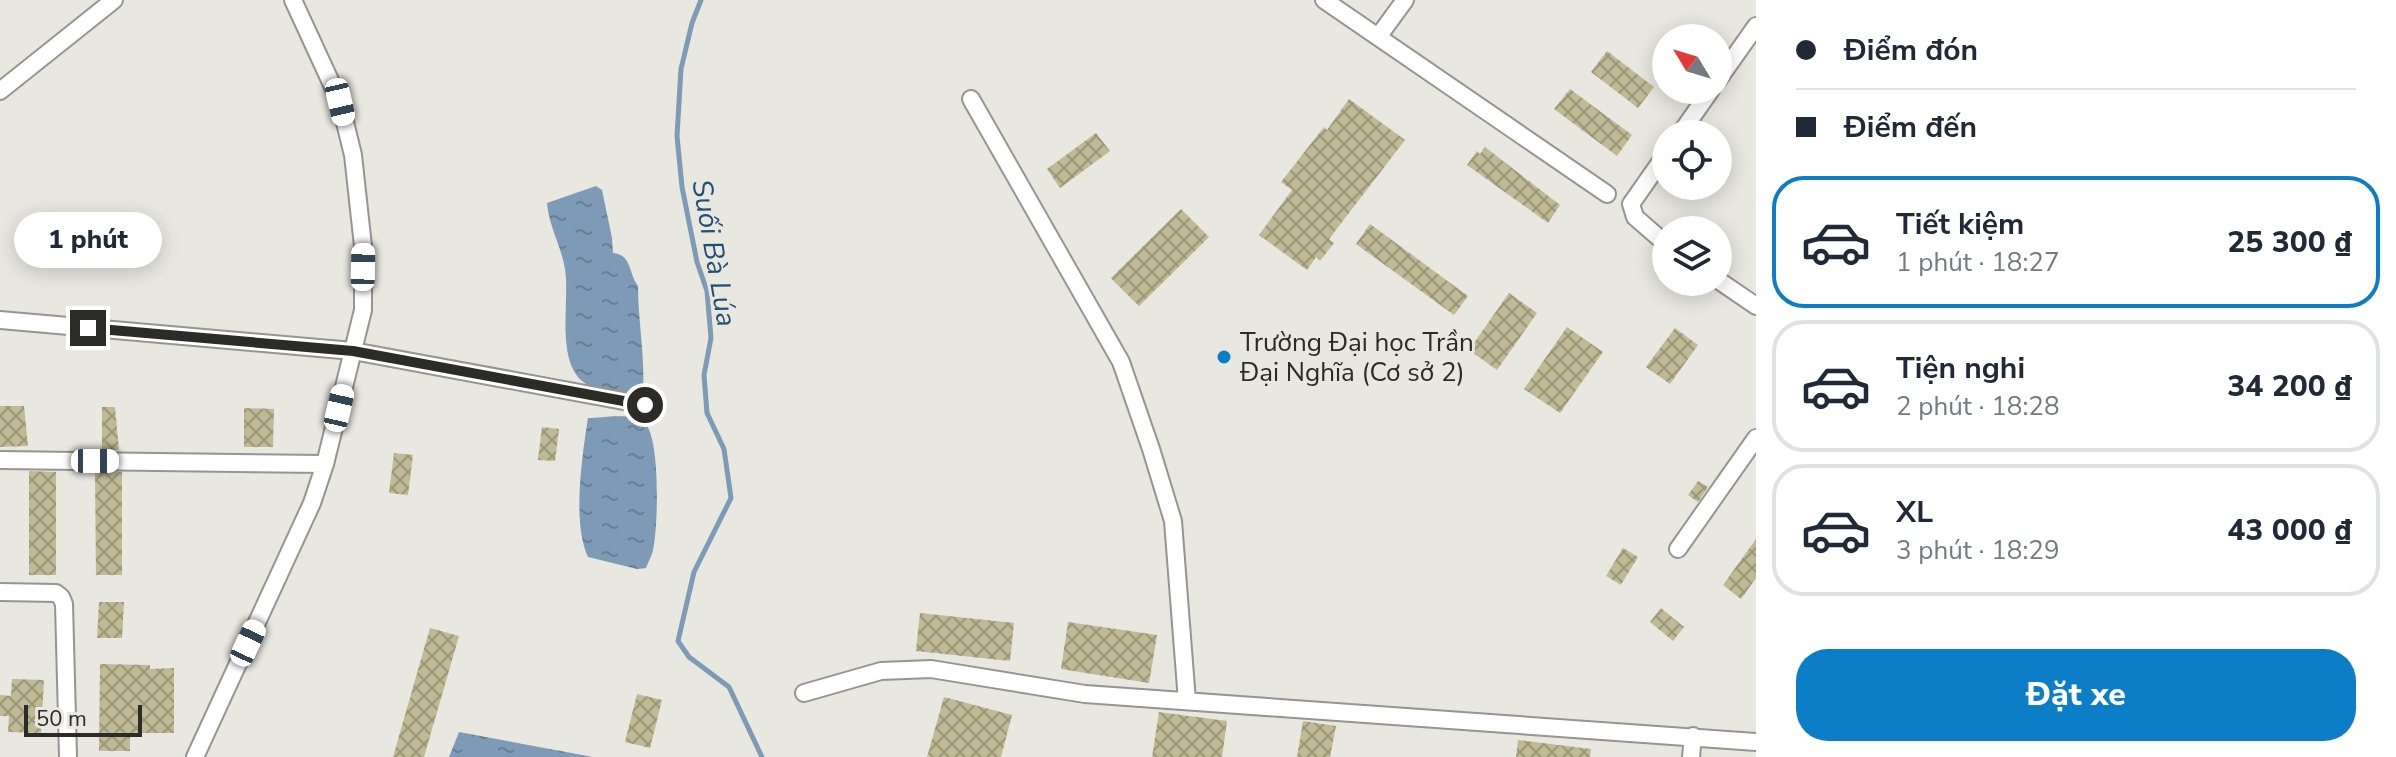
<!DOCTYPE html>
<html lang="vi">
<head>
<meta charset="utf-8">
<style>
  body { margin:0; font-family:"Nunito Sans",sans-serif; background:#f6f6f7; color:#1f2937; height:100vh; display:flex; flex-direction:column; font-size:30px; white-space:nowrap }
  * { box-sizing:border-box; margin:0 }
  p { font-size:26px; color:#747a83 }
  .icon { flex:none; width:44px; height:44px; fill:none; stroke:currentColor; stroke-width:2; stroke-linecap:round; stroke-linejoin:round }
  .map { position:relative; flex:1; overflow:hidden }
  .panel { display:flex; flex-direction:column; background:#fff; width:640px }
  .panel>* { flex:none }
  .hud { display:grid; align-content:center; height:176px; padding:0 40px; background:#fff }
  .needle { width:52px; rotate:308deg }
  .controls { position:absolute; left:1652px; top:24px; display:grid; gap:16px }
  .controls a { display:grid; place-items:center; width:80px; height:80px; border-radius:50%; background:#fff; box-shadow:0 4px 20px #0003; font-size:40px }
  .scale { position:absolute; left:24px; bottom:20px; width:118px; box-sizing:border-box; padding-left:8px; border:4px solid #2b2b28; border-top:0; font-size:22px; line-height:28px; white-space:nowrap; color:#2b2b28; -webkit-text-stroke:6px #e8e7e0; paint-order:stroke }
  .end { position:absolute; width:36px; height:36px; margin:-18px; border:10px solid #2b2b28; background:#fff; box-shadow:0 0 0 4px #fff }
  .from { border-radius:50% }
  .bubble { position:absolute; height:56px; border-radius:28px; background:#fff; box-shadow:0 4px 20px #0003; font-size:26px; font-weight:800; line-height:56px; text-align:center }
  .car { position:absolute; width:24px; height:48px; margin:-24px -12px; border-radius:10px; box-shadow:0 0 6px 2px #0007; background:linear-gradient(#fff 24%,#345 0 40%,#fff 0 76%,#345 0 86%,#fff 0) }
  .hud b { display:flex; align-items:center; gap:28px; height:76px; font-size:30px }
  .hud b+b { border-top:2px solid #e0e1e3 }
  .hud i { width:20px; height:20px; background:#1f2937 }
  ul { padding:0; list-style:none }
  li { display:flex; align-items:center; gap:24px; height:132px; margin:0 16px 12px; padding:0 24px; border:4px solid #e0e1e3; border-radius:32px }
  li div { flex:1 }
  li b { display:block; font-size:30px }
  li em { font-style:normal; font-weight:800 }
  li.active { border-color:#0c7dc7 }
  li>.icon { width:72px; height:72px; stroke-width:1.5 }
  .cta { display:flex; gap:16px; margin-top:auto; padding:16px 40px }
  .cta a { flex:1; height:92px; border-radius:32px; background:#0c7dc7; color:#fff; font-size:32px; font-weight:800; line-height:92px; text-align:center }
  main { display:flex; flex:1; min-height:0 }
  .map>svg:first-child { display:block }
  .water { fill:url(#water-ripples) }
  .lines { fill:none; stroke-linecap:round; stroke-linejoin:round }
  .stream { stroke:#7d9bb6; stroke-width:5 }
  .building { fill:url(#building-cross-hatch) }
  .minor-casing { stroke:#96958f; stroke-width:20 }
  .minor { stroke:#fff; stroke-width:16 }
  .route { stroke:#2b2b28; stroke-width:10 }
  .poi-dot { fill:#0c7dc7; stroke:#e8e7e0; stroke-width:3 }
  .labels { text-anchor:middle; stroke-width:6; stroke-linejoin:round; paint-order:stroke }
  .poi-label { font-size:26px; fill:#2b2b28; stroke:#e8e7e0; text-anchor:start }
  .water-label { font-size:28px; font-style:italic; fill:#204f76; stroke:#e8e7e0 }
</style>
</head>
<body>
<main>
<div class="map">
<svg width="1756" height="757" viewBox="0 0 1756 757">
  <defs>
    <pattern id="water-ripples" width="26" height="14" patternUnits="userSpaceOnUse" patternTransform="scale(2)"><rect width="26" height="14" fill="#7d9bb6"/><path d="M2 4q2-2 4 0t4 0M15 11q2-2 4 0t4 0" fill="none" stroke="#677f94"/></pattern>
    <pattern id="building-cross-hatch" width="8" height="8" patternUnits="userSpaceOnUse" patternTransform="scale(2)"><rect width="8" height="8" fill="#bfba93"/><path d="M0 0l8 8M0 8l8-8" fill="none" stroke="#9b9778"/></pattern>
  </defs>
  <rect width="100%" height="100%" fill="#e8e7e0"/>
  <path class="water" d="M 596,186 L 602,190 L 612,238 L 613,253 C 632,255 628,272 638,286 C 638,320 645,355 643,389 C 627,394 617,392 600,389 C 550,380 571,305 565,269 C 561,245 549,227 547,203 Z
    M 588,418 C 603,418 632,412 644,422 C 661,436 658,529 653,550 C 652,556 648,562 646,568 L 637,569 L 588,557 C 572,523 582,456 588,418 Z
    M 459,732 L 593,757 L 449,757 Z"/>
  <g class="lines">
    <path class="stream" d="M 701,0 L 692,23 L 681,69 L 677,136 L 682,187 L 697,262 L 707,291 L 711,338 L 704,375 L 707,413 L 724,449 L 731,498 L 694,572 L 678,641 L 689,657 L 729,687 L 762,757"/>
  </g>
  <path class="building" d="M 1607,51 L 1654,87 L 1638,108 L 1591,72 Z
    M 1570,89 L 1632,135 L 1617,156 L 1554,109 Z
    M 1349,99 L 1405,140 L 1329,239 L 1334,243 L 1320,261 L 1316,257 L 1307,270 L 1259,235 L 1292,190 L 1281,182 L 1324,127 L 1327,130 Z
    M 1096,133 L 1110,151 L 1060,188 L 1047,169 Z
    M 1485,147 L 1560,205 L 1548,223 L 1467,165 L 1477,151 L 1480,154 Z
    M 1181,209 L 1209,237 L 1139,306 L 1111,278 Z
    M 1370,224 L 1468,296 L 1454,315 L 1356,244 Z
    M 1509,293 L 1537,313 L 1497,370 L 1469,350 Z
    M 1567,327 L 1603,352 L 1560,413 L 1524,389 Z
    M 1675,328 L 1698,345 L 1670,384 L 1646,367 Z
    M 0,406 L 24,406 L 28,446 L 0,447 Z
    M 102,407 L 115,407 L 119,450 L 102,450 Z
    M 244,408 L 274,409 L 273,447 L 244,447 Z
    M 542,427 L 559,429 L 555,461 L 538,460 Z
    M 394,453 L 413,455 L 408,495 L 389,493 Z
    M 29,471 L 56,472 L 56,575 L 29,575 Z
    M 95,472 L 122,472 L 122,575 L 96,575 Z
    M 1698,481 L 1708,487 L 1698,502 L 1688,495 Z
    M 1756,539 L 1756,578 L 1741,599 L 1723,585 Z
    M 1623,548 L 1638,557 L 1621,585 L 1606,576 Z
    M 99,602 L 124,602 L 122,638 L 97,638 Z
    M 1661,608 L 1684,627 L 1673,641 L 1650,622 Z
    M 920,613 L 1014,623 L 1010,661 L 916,651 Z
    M 1068,622 L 1157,635 L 1149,683 L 1061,669 Z
    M 430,628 L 459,636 L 424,757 L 393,757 Z
    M 100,664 L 150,665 L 150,669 L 174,668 L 174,733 L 130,733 L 130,751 L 99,751 Z
    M 12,679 L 44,680 L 41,733 L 8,732 L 9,716 L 0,716 L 0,695 L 11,696 Z
    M 637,694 L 662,700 L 650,748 L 625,742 Z
    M 944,697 L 1012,715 L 1001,757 L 927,757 Z
    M 1159,712 L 1227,721 L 1222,757 L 1152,757 Z
    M 1303,721 L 1336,726 L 1330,757 L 1297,757 Z
    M 1518,740 L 1591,749 L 1590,757 L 1516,757 Z"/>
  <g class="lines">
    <defs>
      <path id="minor" d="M 1324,0 L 1607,194
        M 1378,37 L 1405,0
        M 1718,80 L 1756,26
        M 0,91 L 114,0
        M 971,99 L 1121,362 L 1151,449 L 1173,521 L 1187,701
        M 1680,134 L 1711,90
        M 1666,154 L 1631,204 L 1635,217 L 1666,244
        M 1718,280 L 1756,306
        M 0,320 L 353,351 L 645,405
        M 0,460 L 325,464
        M 1678,549 L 1756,438
        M 0,592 L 56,593 L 61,597 L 64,604 L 68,757
        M 804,693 L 881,671 L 931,669 L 1085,694 L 1756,742
        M 195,757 L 312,503 L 325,464 L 363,310 L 363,246 L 353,155 L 340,102 L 293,0
        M 1691,757 L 1693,736"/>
    </defs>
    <use href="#minor" class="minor-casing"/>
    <use href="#minor" class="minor"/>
  </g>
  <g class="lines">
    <path class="route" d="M 88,328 L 353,351 L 645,405"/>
  </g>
  <circle class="poi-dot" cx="1224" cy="357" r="8"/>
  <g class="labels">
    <g class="poi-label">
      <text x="1240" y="351">Trường Đại học Trần<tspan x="1240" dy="30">Đại Nghĩa (Cơ sở 2)</tspan></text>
    </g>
    <g class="water-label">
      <text transform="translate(715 253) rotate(80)" y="10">Suối Bà Lúa</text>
    </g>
  </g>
</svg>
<div class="controls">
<a><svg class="needle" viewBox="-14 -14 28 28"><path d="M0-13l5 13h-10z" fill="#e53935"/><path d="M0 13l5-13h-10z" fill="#747a83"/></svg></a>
<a><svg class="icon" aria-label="locate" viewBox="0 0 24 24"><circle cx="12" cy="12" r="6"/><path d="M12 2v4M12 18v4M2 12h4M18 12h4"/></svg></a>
<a><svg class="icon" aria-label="layers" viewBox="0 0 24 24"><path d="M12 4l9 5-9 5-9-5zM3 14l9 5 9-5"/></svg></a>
</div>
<div class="scale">50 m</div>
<i class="end from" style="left:645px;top:405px"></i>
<i class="end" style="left:88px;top:328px"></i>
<div class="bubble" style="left:14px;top:212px;width:148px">1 phút</div>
<i class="car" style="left:340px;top:102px;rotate:167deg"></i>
<i class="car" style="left:363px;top:267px;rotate:1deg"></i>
<i class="car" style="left:339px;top:408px;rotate:13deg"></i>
<i class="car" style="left:95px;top:461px;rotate:90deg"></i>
<i class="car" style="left:248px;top:643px;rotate:25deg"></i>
</div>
<section class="panel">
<div class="hud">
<b><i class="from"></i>Điểm đón</b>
<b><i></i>Điểm đến</b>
</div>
<ul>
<li class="active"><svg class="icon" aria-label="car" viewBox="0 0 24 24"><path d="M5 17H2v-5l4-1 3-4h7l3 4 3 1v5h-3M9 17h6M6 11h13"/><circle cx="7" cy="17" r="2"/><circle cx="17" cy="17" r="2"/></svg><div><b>Tiết kiệm</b><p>1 phút · 18:27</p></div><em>25 300 ₫</em></li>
<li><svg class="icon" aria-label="car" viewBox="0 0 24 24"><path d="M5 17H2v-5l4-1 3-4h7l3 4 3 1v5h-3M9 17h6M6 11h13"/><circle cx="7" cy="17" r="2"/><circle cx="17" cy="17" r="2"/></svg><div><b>Tiện nghi</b><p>2 phút · 18:28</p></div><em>34 200 ₫</em></li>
<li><svg class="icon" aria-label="car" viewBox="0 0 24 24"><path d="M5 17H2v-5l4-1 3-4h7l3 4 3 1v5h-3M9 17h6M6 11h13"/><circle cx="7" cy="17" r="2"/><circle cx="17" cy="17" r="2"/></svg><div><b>XL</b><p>3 phút · 18:29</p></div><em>43 000 ₫</em></li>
</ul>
<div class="cta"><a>Đặt xe</a></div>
</section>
</main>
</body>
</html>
